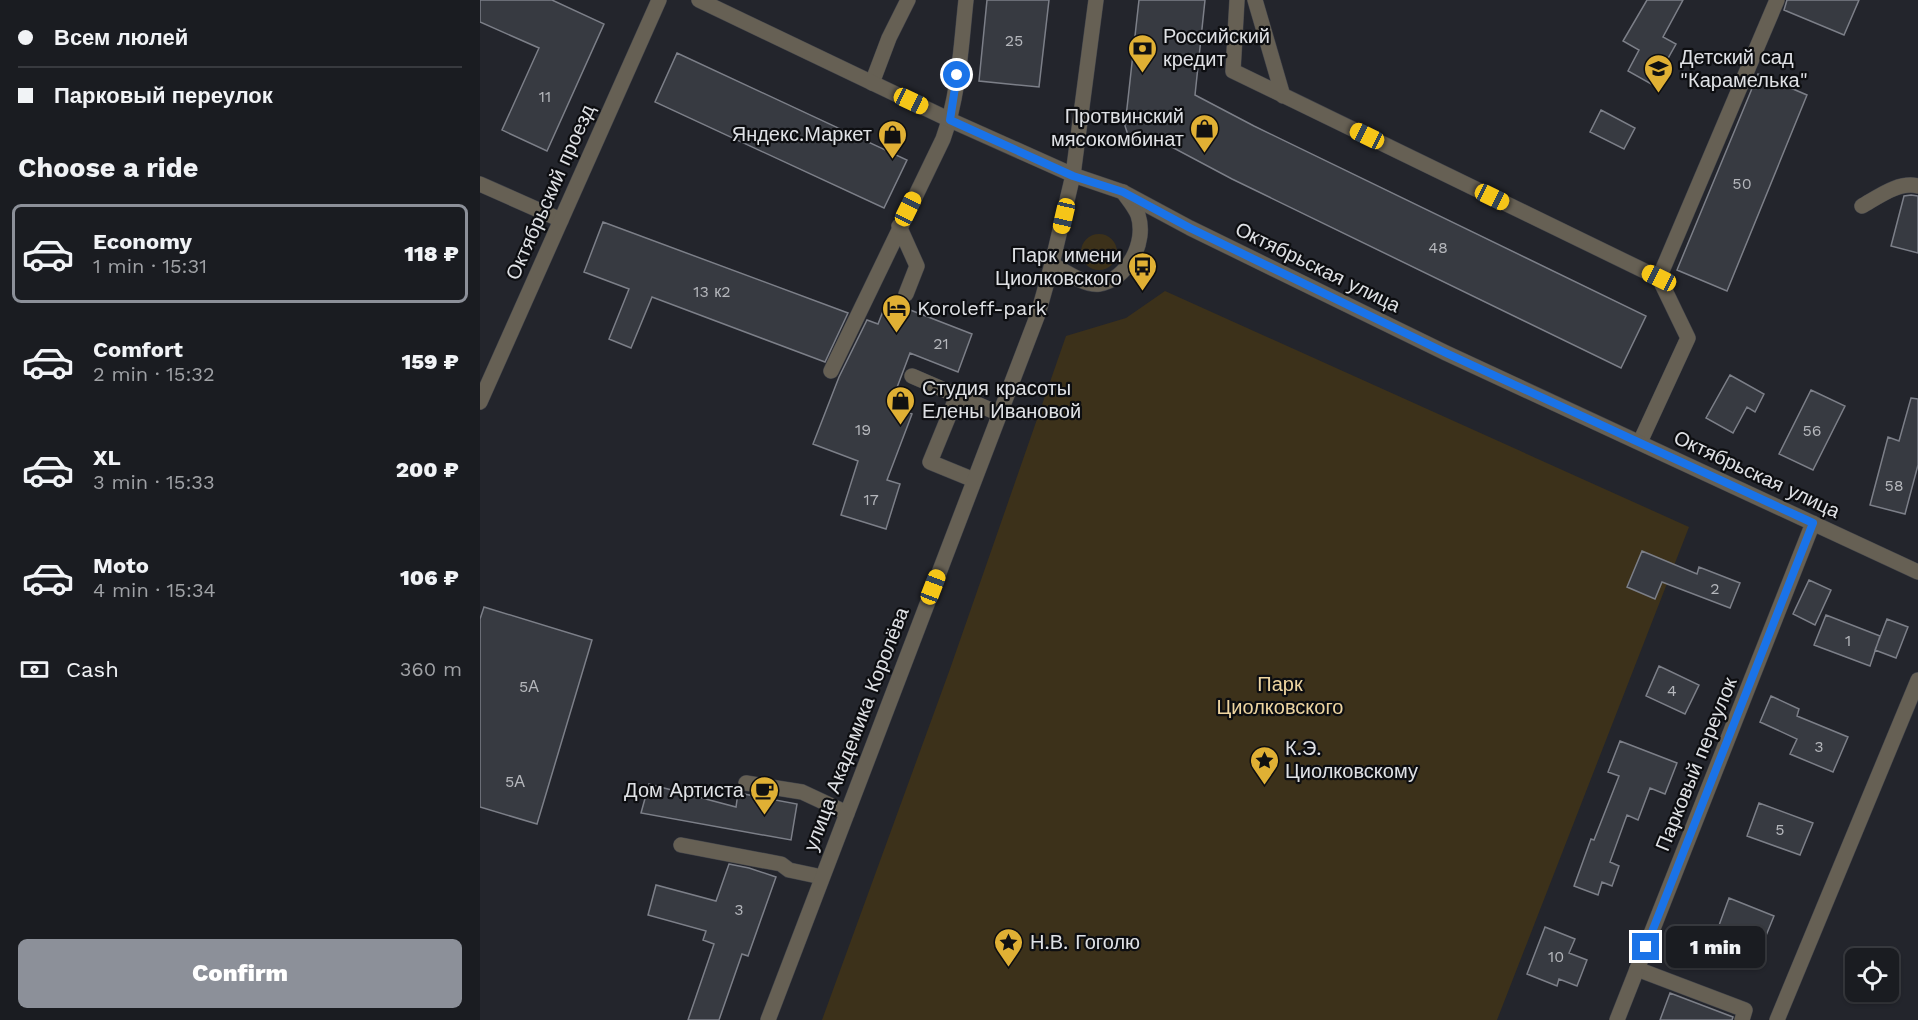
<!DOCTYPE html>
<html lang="en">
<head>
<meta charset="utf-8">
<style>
  body { margin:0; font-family:"Work Sans",sans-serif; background:#27292e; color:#f1f3f6; height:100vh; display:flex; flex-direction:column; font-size:22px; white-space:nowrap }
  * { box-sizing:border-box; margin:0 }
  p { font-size:20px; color:#9fa1a5 }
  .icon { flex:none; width:33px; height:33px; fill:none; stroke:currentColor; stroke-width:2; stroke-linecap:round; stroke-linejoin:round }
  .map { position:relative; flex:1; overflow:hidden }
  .side { display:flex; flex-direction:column; background:#1a1c21; width:480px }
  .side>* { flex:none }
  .hud { display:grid; align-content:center; height:132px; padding:0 18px; background:#1a1c21 }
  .tools { position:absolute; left:1365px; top:948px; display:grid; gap:12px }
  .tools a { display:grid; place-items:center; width:54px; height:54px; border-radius:9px; background:#1a1c21; box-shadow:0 2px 4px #0004,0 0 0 2px #383a3f; font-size:30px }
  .end { position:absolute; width:27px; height:27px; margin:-14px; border:8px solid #1a73e8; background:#fff; box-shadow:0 0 0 3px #fff }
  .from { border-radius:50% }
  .bubble { position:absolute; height:42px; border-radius:9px; background:#1a1c21; box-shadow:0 2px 4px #0004,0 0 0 2px #383a3f; font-size:20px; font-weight:800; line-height:42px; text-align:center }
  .car { position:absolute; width:18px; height:36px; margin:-18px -9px; border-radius:8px; box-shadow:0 0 4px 2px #0007; background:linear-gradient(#f5c518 24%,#345 0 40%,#f5c518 0 76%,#345 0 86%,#f5c518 0) }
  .hud b { display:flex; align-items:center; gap:21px; height:57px; font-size:22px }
  .hud b+b { border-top:2px solid #383a3f }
  .hud i { width:15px; height:15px; background:#f1f3f6 }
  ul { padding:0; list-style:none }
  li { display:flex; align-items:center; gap:18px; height:99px; margin:0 12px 9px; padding:0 6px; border:3px solid transparent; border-radius:9px }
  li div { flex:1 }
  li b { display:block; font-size:22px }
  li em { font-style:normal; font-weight:800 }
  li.selected { border-color:#8c9099 }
  li>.icon { width:54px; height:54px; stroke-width:1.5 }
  h2 { padding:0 18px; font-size:27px; line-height:72px }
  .pay { display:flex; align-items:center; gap:15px; height:66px; padding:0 18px; font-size:22px }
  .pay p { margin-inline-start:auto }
  .primary-button { display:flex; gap:12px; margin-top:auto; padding:12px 18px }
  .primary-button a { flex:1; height:69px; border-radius:9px; background:#8c9099; color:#fff; font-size:24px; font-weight:800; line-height:69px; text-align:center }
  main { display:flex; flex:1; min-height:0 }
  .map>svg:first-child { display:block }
  .green { fill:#3c311a }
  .building { fill:#373a41; stroke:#7c7f88; stroke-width:1.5 }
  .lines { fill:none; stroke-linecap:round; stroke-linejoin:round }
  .service-casing { stroke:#41434a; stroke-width:16 }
  .minor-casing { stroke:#41434a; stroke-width:16 }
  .tertiary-casing { stroke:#41434a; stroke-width:16 }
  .service { stroke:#666054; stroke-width:15 }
  .minor { stroke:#666054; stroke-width:15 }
  .tertiary { stroke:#666054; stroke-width:15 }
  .route { stroke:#1a73e8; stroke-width:8 }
  .labels { text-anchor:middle; stroke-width:4.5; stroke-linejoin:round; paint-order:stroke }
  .number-label { font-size:16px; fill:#b5b7bc }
  .poi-label { font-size:20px; fill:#dfe1e5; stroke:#0d0e11; text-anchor:start }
  .street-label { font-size:20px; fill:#dfe1e5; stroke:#0d0e11 }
  .park-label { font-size:20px; fill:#eed5a1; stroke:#0d0e11 }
</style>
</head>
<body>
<main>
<section class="side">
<div class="hud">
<b><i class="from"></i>Всем люлей</b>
<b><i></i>Парковый переулок</b>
</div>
<h2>Choose a ride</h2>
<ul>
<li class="selected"><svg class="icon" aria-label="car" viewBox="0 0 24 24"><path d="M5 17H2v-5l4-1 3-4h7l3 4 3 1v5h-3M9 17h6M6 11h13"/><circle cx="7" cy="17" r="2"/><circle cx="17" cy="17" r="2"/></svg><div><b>Economy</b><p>1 min · 15:31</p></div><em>118 ₽</em></li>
<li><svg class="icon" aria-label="car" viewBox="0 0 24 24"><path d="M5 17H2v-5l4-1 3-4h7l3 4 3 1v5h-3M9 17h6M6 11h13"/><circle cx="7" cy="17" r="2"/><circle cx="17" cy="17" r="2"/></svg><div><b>Comfort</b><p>2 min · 15:32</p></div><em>159 ₽</em></li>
<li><svg class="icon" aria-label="car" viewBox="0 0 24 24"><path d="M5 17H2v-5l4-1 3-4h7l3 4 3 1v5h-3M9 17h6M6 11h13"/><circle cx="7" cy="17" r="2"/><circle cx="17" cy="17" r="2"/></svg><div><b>XL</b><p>3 min · 15:33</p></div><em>200 ₽</em></li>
<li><svg class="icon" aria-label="car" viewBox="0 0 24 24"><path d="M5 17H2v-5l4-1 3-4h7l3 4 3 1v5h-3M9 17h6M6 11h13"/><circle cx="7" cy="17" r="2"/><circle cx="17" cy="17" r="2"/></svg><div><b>Moto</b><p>4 min · 15:34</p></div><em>106 ₽</em></li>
</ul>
<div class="pay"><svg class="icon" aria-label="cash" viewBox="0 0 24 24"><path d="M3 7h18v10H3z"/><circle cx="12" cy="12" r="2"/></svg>Cash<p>360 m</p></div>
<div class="primary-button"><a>Confirm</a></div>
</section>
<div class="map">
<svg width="1438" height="1020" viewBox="0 0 1438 1020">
  <rect width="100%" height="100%" fill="#23252c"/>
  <path class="green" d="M601 252a18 18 0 1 1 36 0a18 18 0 1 1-36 0Z
    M 685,291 L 1209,527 L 1017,1020 L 342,1020 L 470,669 L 586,336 L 646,318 Z"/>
  <path class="building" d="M 0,0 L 72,0 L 124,24 L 67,151 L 22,130 L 59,48 L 0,22 Z
    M 507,0 L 569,0 L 559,87 L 499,81 Z
    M 659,0 L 725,0 L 715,95 L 774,126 L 1166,316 L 1141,368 L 752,179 L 675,138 L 662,142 L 653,139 L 648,135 L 645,126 Z
    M 1167,0 L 1203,0 L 1183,37 L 1196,44 L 1173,85 L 1148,71 L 1159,50 L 1143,41 Z
    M 1307,0 L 1379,0 L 1364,35 L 1304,10 Z
    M 197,53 L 427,160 L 404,208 L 175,102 Z
    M 1278,74 L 1327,95 L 1247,291 L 1197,270 Z
    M 1121,110 L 1155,128 L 1144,149 L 1110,132 Z
    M 1431,195 L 1438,196 L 1438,253 L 1411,246 L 1424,196 Z
    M 123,222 L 368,313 L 345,362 L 172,297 L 151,348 L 129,339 L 149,289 L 104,272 Z
    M 407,301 L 492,334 L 478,372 L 430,353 L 410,406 L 432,414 L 407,480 L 420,484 L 406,529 L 361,515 L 378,461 L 333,444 L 359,377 L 387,320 L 398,324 Z
    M 1250,375 L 1284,394 L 1275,412 L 1267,407 L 1253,433 L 1226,418 Z
    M 1331,390 L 1365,406 L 1333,470 L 1299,454 Z
    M 1431,398 L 1438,399 L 1438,465 L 1425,514 L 1390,505 L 1408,437 L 1419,441 Z
    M 1162,551 L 1217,574 L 1219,567 L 1260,583 L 1250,608 L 1182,582 L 1175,599 L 1147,587 Z
    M 1329,580 L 1351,590 L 1335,625 L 1313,614 Z
    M 4,607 L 112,640 L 57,824 L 0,807 L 0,619 Z
    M 1346,615 L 1400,636 L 1390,666 L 1334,645 Z
    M 1407,619 L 1428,627 L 1416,658 L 1395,650 Z
    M 1179,666 L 1219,685 L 1205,714 L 1166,696 Z
    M 1291,696 L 1319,709 L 1317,716 L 1368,737 L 1353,772 L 1310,754 L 1317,739 L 1280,722 Z
    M 1140,741 L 1197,763 L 1185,794 L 1170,788 L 1158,820 L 1147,815 L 1130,862 L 1139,866 L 1132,886 L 1122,882 L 1118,895 L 1094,886 L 1111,839 L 1114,840 L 1139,776 L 1128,772 Z
    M 169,784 L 256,807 L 258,793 L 317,804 L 311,840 L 161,813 Z
    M 1279,803 L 1333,823 L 1320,855 L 1267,836 Z
    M 249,864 L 269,868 L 296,877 L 268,956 L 262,954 L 239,1020 L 208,1020 L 234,944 L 223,940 L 226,931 L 168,915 L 176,885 L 236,901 Z
    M 1249,898 L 1294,916 L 1274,965 L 1253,957 L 1261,937 L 1238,928 Z
    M 1065,927 L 1095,939 L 1089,953 L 1107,960 L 1097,986 L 1079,979 L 1077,986 L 1047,974 Z
    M 1190,993 L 1253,1017 L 1252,1020 L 1180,1020 Z"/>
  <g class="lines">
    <defs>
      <path id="service" d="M 757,0 L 753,71 L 1179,278
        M 775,0 L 803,96
        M 392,83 L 409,38 L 428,0
        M 0,184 L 81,220
        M 1382,206 C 1398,197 1419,181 1438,186
        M 419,226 L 437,266 L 426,294
        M 572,264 C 584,271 605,286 619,284 C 648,279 667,242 658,215 C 655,207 648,199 643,192
        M 351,371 L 463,139 C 479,95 481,46 486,0
        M 432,376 L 520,414
        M 477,396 L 450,462 L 494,480
        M 1160,442 L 1208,338 L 1179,278 L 1297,0
        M 266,783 L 322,792 L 367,813
        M 201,845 L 301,864 L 309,870 L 342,877
        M 1157,969 L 1265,1010 L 1262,1020"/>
      <path id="minor" d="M 0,402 L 179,0
        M 288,1020 L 558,314 L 572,264 L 593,175 L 643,192 L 710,228 L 966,353 L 1438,572
        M 1137,1020 L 1333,523
        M 1297,1020 L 1438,680"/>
      <path id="tertiary" d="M 219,0 L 470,120 L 593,175 L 616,0"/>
    </defs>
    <use href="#service" class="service-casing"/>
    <use href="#minor" class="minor-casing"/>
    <use href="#tertiary" class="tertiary-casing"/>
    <use href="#service" class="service"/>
    <use href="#minor" class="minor"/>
    <use href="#tertiary" class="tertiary"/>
  </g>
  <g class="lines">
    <path class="route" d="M 477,75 L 470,120 L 593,176 L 643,192 L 710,228 L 966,353 L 1333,523 L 1166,947"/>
  </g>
  <defs>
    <symbol id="bank-pin" viewBox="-11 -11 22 30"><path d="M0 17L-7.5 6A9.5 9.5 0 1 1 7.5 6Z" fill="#e0b034" stroke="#0d0e11"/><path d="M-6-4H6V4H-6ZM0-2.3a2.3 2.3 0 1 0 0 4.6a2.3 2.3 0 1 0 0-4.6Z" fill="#111"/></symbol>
    <symbol id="school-pin" viewBox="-11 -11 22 30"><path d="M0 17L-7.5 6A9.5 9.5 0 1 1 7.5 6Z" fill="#e0b034" stroke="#0d0e11"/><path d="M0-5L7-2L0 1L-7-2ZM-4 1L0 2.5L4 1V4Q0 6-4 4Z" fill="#111"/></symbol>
    <symbol id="shop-pin" viewBox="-11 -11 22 30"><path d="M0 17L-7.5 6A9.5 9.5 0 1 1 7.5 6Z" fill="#e0b034" stroke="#0d0e11"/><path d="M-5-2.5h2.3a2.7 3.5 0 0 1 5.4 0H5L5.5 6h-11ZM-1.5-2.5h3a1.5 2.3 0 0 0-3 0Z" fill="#111"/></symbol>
    <symbol id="bus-pin" viewBox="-11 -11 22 30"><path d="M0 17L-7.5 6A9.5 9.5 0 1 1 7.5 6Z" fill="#e0b034" stroke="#0d0e11"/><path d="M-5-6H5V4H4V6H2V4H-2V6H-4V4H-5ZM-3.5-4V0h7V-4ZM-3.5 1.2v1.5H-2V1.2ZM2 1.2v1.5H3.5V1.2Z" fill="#111"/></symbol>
    <symbol id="hotel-pin" viewBox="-11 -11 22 30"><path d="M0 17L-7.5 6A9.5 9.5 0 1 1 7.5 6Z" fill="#e0b034" stroke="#0d0e11"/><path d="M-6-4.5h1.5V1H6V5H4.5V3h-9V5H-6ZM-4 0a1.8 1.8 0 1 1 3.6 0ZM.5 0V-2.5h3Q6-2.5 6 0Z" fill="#111"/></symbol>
    <symbol id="sight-pin" viewBox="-11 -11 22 30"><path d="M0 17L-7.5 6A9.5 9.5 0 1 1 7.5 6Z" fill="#e0b034" stroke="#0d0e11"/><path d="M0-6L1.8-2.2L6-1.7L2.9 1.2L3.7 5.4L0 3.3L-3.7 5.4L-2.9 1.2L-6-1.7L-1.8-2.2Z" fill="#111"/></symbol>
    <symbol id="cafe-pin" viewBox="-11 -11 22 30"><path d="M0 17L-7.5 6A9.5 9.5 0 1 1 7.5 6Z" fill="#e0b034" stroke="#0d0e11"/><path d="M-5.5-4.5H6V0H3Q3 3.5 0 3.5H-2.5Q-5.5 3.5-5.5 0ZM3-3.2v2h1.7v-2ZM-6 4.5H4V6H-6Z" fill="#111"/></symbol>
  </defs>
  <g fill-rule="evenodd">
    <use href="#bank-pin" x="646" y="32" width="33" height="45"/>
    <use href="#school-pin" x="1162" y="52" width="33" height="45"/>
    <use href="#shop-pin" x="708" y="112" width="33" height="45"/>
    <use href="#shop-pin" x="396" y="118" width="33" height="45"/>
    <use href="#bus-pin" x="646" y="250" width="33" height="45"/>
    <use href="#hotel-pin" x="400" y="292" width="33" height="45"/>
    <use href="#shop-pin" x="404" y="384" width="33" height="45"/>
    <use href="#sight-pin" x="768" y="744" width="33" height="45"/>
    <use href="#cafe-pin" x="268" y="774" width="33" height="45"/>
    <use href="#sight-pin" x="512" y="926" width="33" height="45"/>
  </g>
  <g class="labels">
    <g class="number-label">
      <text x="534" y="46">25</text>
      <text x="65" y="102">11</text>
      <text x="1262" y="189">50</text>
      <text x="958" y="253">48</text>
      <text x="232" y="297">13 к2</text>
      <text x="461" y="349">21</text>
      <text x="383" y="435">19</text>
      <text x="1332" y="436">56</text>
      <text x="1414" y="491">58</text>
      <text x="391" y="505">17</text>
      <text x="1235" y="594">2</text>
      <text x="1368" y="646">1</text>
      <text x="49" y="692">5А</text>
      <text x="1192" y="696">4</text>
      <text x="1339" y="752">3</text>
      <text x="35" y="787">5А</text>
      <text x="1300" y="835">5</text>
      <text x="259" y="915">3</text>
      <text x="1076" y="962">10</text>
    </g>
    <g class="poi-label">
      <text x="683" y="43">Российский<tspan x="683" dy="23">кредит</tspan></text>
      <text x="1200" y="64">Детский сад<tspan x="1200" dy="23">"Карамелька"</tspan></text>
      <text x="704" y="123" text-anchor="end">Протвинский<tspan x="704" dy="23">мясокомбинат</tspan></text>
      <text x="392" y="141" text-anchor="end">Яндекс.Маркет</text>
      <text x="642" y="262" text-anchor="end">Парк имени<tspan x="642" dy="23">Циолковского</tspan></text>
      <text x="437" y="315">Koroleff-park</text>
      <text x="442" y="395">Студия красоты<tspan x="442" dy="23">Елены Ивановой</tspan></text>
      <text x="805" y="755">К.Э.<tspan x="805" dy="23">Циолковскому</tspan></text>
      <text x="264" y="797" text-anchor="end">Дом Артиста</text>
      <text x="550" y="949">Н.В. Гоголю</text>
    </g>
    <g class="street-label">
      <text transform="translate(70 192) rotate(-66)" y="7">Октябрьский проезд</text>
      <text transform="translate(838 267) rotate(26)" y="7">Октябрьская улица</text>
      <text transform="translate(1277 474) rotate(25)" y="7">Октябрьская улица</text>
      <text transform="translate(376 729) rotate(-69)" y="7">улица Академика Королёва</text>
      <text transform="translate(1216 764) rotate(-68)" y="7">Парковый переулок</text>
    </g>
    <g class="park-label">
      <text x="800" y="691">Парк<tspan x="800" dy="23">Циолковского</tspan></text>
    </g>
  </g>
</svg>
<div class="tools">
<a><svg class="icon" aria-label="locate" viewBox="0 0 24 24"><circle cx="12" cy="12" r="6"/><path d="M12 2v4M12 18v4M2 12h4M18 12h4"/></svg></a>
</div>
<i class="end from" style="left:477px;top:75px"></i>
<i class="end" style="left:1166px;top:947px"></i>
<div class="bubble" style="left:1186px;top:926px;width:99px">1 min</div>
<i class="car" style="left:431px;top:101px;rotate:115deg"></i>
<i class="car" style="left:887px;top:136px;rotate:296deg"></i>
<i class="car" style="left:1012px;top:197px;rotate:116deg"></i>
<i class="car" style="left:428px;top:209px;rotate:26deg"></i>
<i class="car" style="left:584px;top:216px;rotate:193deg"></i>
<i class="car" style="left:1179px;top:278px;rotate:296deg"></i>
<i class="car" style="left:453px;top:587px;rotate:21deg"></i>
</div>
</main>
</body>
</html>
